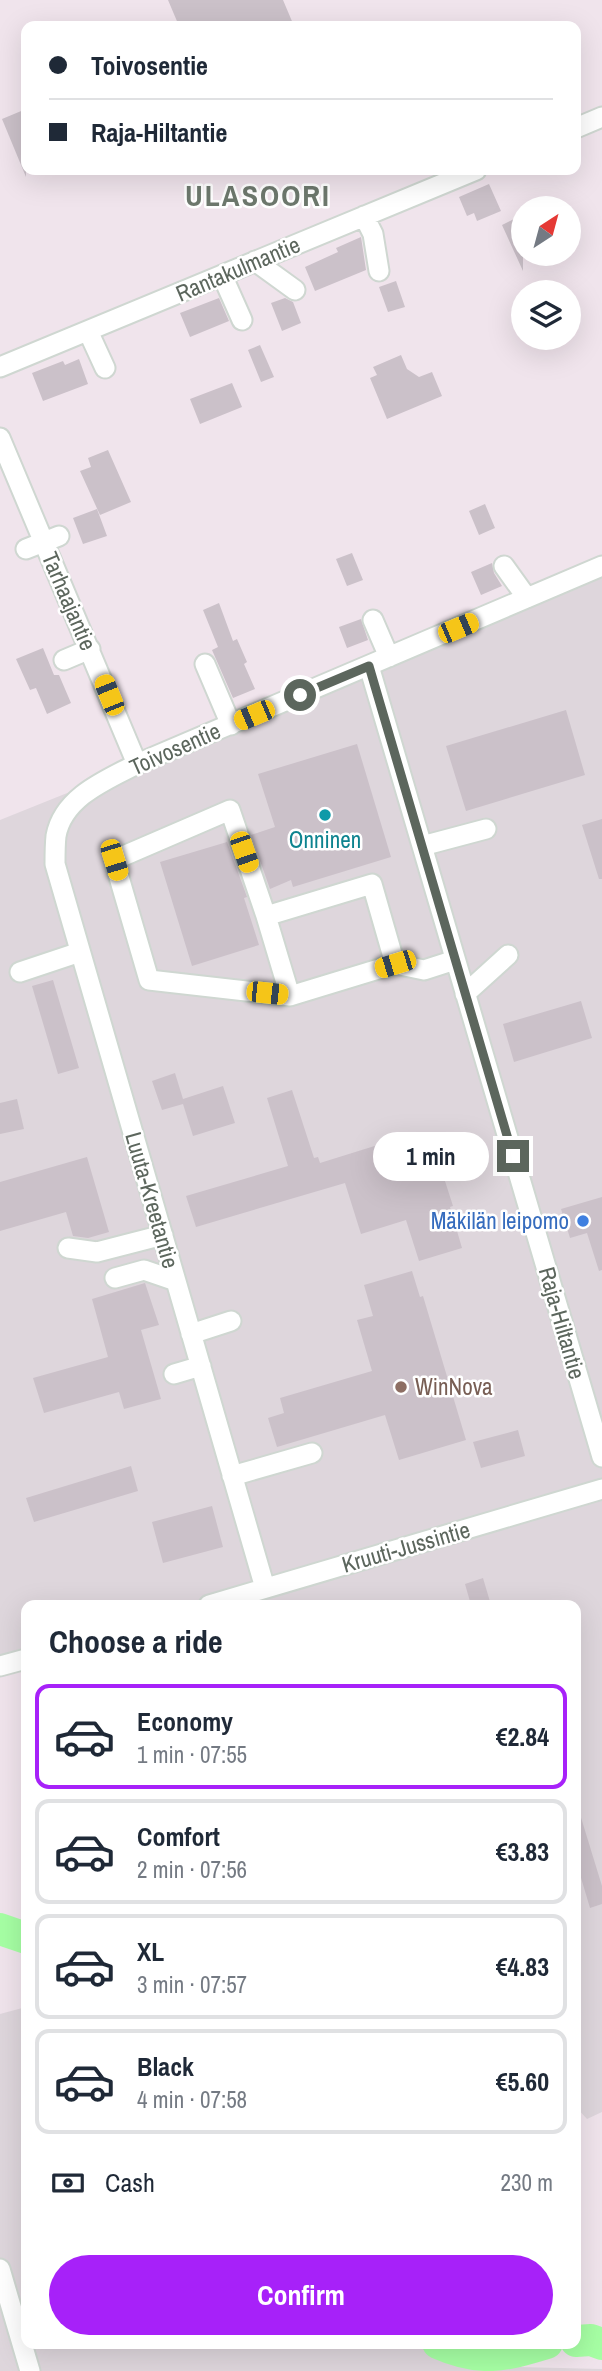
<!DOCTYPE html>
<html lang="en">
<head>
<meta charset="utf-8">
<style>
  body { margin:0; font-family:"Archivo Narrow",sans-serif; background:#f2f2f3; color:#1f2937; height:100vh; display:flex; flex-direction:column; font-size:26px; white-space:nowrap }
  * { box-sizing:border-box; margin:0 }
  p { font-size:23px; color:#747a83 }
  .icon { flex:none; width:38px; height:38px; fill:none; stroke:currentColor; stroke-width:2; stroke-linecap:round; stroke-linejoin:round }
  .map { position:relative; flex:1; overflow:hidden }
  .details { position:absolute; left:21px; top:1600px; width:560px; height:749px; display:flex; flex-direction:column; background:#fff; border-radius:14px; box-shadow:0 7px 28px #0002 }
  .details>* { flex:none }
  .top-card { position:absolute; left:21px; top:21px; width:560px; height:154px; border-radius:14px; box-shadow:0 7px 28px #0002; display:grid; align-content:center; height:154px; padding:0 28px; background:#fff }
  .needle { width:46px; rotate:36deg }
  .fabs { position:absolute; left:511px; top:196px; display:grid; gap:14px }
  .fabs a { display:grid; place-items:center; width:70px; height:70px; border-radius:50%; background:#fff; box-shadow:0 7px 28px #0002; font-size:35px }
  .end { position:absolute; width:32px; height:32px; margin:-16px; border:9px solid #5c665d; background:#fff; box-shadow:0 0 0 4px #fff }
  .from { border-radius:50% }
  .bubble { position:absolute; height:49px; border-radius:24px; background:#fff; box-shadow:0 7px 28px #0002; font-size:23px; font-weight:700; line-height:49px; text-align:center }
  .car { position:absolute; width:21px; height:42px; margin:-21px -10px; border-radius:9px; box-shadow:0 0 5px 2px #0007; background:linear-gradient(#f5c518 24%,#345 0 40%,#f5c518 0 76%,#345 0 86%,#f5c518 0) }
  .top-card b { display:flex; align-items:center; gap:24px; height:66px; font-size:26px }
  .top-card b+b { border-top:2px solid #e0e1e3 }
  .top-card i { width:18px; height:18px; background:#1f2937 }
  ul { padding:0; list-style:none }
  li { display:flex; align-items:center; gap:21px; height:105px; margin:0 14px 10px; padding:0 14px; border:4px solid #e0e1e3; border-radius:14px }
  li div { flex:1 }
  li b { display:block; font-size:26px }
  li em { font-style:normal; font-weight:700 }
  li.current { border-color:#a721f9 }
  li>.icon { width:63px; height:63px; stroke-width:1.5 }
  h2 { padding:0 28px; font-size:32px; line-height:84px }
  .pay { display:flex; align-items:center; gap:18px; height:77px; padding:0 28px; font-size:26px }
  .pay p { margin-inline-start:auto }
  .primary-button { display:flex; gap:14px; margin-top:auto; padding:14px 28px }
  .primary-button a { flex:1; height:80px; border-radius:42px; background:#a721f9; color:#fff; font-size:28px; font-weight:700; line-height:80px; text-align:center }
  .map>svg:first-child { display:block }
  .industrial { fill:#ded6dc }
  .lines { fill:none; stroke-linecap:round; stroke-linejoin:round }
  .river { stroke:#a6ffa4; stroke-width:32 }
  .building { fill:#cbc1c9 }
  .minor-casing { stroke:#cfd7d1; stroke-width:23 }
  .minor { stroke:#fff; stroke-width:19 }
  .route { stroke:#5c665d; stroke-width:9 }
  .culture-dot { fill:#0f9aa8; stroke:#fff; stroke-width:2.5 }
  .shop-dot { fill:#3f7fe0; stroke:#fff; stroke-width:2.5 }
  .education-dot { fill:#8d6e63; stroke:#fff; stroke-width:2.5 }
  .labels { text-anchor:middle; stroke-width:5; stroke-linejoin:round; paint-order:stroke }
  .street-label { font-size:23px; fill:#5c665d; stroke:#fff }
  .culture-label { font-size:23px; fill:#0d838f; stroke:#fff }
  .shop-label { font-size:23px; fill:#366cbe; stroke:#fff; text-anchor:end }
  .education-label { font-size:23px; fill:#785e54; stroke:#fff; text-anchor:start }
  .district-label { font-size:30px; font-weight:bold; letter-spacing:2px; fill:#6d786d; stroke:#fff }
</style>
</head>
<body>
<div class="map">
<svg width="602" height="2371" viewBox="0 0 602 2371">
  <rect width="100%" height="100%" fill="#f0e4ec"/>
  <path class="industrial" d="M 602,578 L 602,2112 L 587,2119 L 576,2107 L 576,1605 L 26,1605 L 26,1648 L 0,1655 L 0,820 Z
    M 26,2007 L 26,2343 L 450,2343 L 483,2366 L 602,2369 L 602,2371 L 0,2371 L 0,2014 Z"/>
  <g class="lines">
    <path class="river" d="M 0,1929 L 26,1938
      M 576,2341 L 591,2340 L 602,2344
      M 438,2343 C 481,2362 504,2356 547,2343"/>
  </g>
  <path class="building" d="M 168,0 L 283,0 L 294,26 L 179,26 Z
    M 26,109 L 26,177 L 2,119 Z
    M 489,184 L 501,211 L 477,221 L 474,213 L 467,216 L 459,197 Z
    M 518,217 L 523,228 L 523,271 L 502,225 Z
    M 361,237 L 366,270 L 315,291 L 305,267 L 338,252 L 336,248 Z
    M 396,281 L 405,307 L 388,312 L 379,287 Z
    M 219,298 L 229,321 L 190,337 L 180,313 Z
    M 285,298 L 293,302 L 301,323 L 282,331 L 271,303 Z
    M 260,345 L 274,377 L 261,382 L 248,350 Z
    M 401,355 L 407,369 L 419,377 L 432,372 L 442,396 L 387,419 L 370,378 L 377,375 L 373,367 Z
    M 79,359 L 88,384 L 43,401 L 32,373 L 63,361 L 65,365 Z
    M 232,383 L 242,407 L 200,424 L 190,399 Z
    M 108,450 L 131,502 L 100,515 L 80,471 L 91,467 L 88,458 Z
    M 485,504 L 495,528 L 479,535 L 469,511 Z
    M 97,509 L 107,536 L 83,544 L 73,518 Z
    M 352,553 L 363,580 L 347,586 L 336,559 Z
    M 492,563 L 494,573 L 502,586 L 481,595 L 471,572 Z
    M 219,603 L 233,641 L 237,639 L 247,662 L 244,664 L 255,689 L 233,698 L 212,650 L 218,647 L 203,610 Z
    M 361,619 L 368,640 L 347,648 L 339,627 Z
    M 43,648 L 54,675 L 59,675 L 71,703 L 47,714 L 36,688 L 30,690 L 16,659 Z
    M 566,710 L 585,775 L 466,811 L 446,746 Z
    M 357,744 L 391,857 L 293,887 L 291,880 L 270,889 L 251,835 L 275,827 L 258,774 Z
    M 602,819 L 602,879 L 599,879 L 582,825 Z
    M 227,842 L 247,897 L 244,898 L 259,945 L 192,966 L 160,862 Z
    M 53,980 L 79,1068 L 58,1074 L 32,986 Z
    M 581,1001 L 592,1038 L 514,1062 L 503,1024 Z
    M 175,1073 L 183,1099 L 223,1086 L 235,1123 L 193,1136 L 183,1104 L 162,1110 L 152,1081 Z
    M 292,1090 L 314,1158 L 318,1157 L 320,1163 L 381,1144 L 389,1168 L 436,1153 L 453,1206 L 450,1207 L 462,1248 L 419,1261 L 406,1220 L 361,1234 L 345,1183 L 196,1227 L 186,1196 L 288,1166 L 267,1098 Z
    M 17,1099 L 24,1129 L 0,1134 L 0,1103 Z
    M 87,1157 L 109,1232 L 88,1238 L 73,1236 L 66,1212 L 0,1231 L 0,1182 Z
    M 602,1197 L 602,1270 L 599,1271 L 587,1233 L 570,1238 L 561,1209 Z
    M 412,1271 L 420,1297 L 423,1296 L 466,1440 L 399,1460 L 385,1415 L 277,1447 L 268,1418 L 284,1413 L 280,1398 L 372,1371 L 357,1320 L 373,1316 L 364,1285 Z
    M 145,1283 L 159,1325 L 141,1330 L 161,1399 L 124,1409 L 119,1392 L 44,1413 L 33,1378 L 108,1357 L 92,1299 Z
    M 518,1430 L 525,1456 L 481,1468 L 473,1442 Z
    M 131,1466 L 138,1491 L 34,1522 L 26,1498 Z
    M 212,1506 L 223,1547 L 163,1563 L 152,1522 Z
    M 483,1578 L 491,1605 L 471,1605 L 465,1584 Z
    M 576,1811 L 579,1811 L 602,1886 L 602,1904 L 590,1908 L 576,1861 Z"/>
  <g class="lines">
    <defs>
      <path id="minor" d="M 576,128 L 602,117
        M 364,216 L 373,234 L 379,271
        M 255,261 L 295,290
        M 222,275 L 242,320
        M 88,331 L 105,368
        M 0,367 L 476,170
        M 0,438 L 137,764
        M 26,549 L 59,536
        M 504,566 L 527,598
        M 373,620 L 389,657
        M 64,660 L 90,649
        M 205,664 L 231,725
        M 369,666 L 602,1457
        M 422,846 L 486,829
        M 266,916 L 230,810 L 114,860 L 149,980 L 290,996
        M 395,964 L 290,996 L 266,916 L 372,884 L 395,964 L 424,970 L 455,960
        M 20,972 L 80,952
        M 465,994 L 508,955
        M 68,1248 L 97,1252 L 163,1235
        M 115,1278 L 144,1270 L 176,1281
        M 191,1334 L 231,1321
        M 174,1374 L 201,1366
        M 232,1476 L 312,1453
        M 265,1588 L 55,864 C 55,855 55,845 56,836 C 63,797 106,780 137,764 L 602,566
        M 209,1605 L 602,1489
        M 0,1666 L 26,1659
        M 0,2269 L 30,2371"/>
    </defs>
    <use href="#minor" class="minor-casing"/>
    <use href="#minor" class="minor"/>
  </g>
  <g class="lines">
    <path class="route" d="M 300,695 L 369,666 L 513,1156"/>
  </g>
  <circle class="culture-dot" cx="325" cy="815" r="7"/>
  <circle class="shop-dot" cx="583" cy="1221" r="7"/>
  <circle class="education-dot" cx="401" cy="1387" r="7"/>
  <g class="labels">
    <g class="street-label">
      <text transform="translate(238 269) rotate(-23)" y="8">Rantakulmantie</text>
      <text transform="translate(69 601) rotate(67)" y="8">Tarhaajantie</text>
      <text transform="translate(175 749) rotate(-24)" y="8">Toivosentie</text>
      <text transform="translate(152 1200) rotate(74)" y="8">Luuta-Kreetantie</text>
      <text transform="translate(562 1323) rotate(74)" y="8">Raja-Hiltantie</text>
      <text transform="translate(406 1547) rotate(-16)" y="8">Kruuti-Jussintie</text>
    </g>
    <g class="culture-label">
      <text x="325" y="848">Onninen</text>
    </g>
    <g class="shop-label">
      <text x="569" y="1229">Mäkilän leipomo</text>
    </g>
    <g class="education-label">
      <text x="415" y="1395">WinNova</text>
    </g>
    <g class="district-label">
      <text x="258" y="206">ULASOORI</text>
    </g>
  </g>
</svg>
<div class="fabs">
<a><svg class="needle" viewBox="-14 -14 28 28"><path d="M0-13l5 13h-10z" fill="#e53935"/><path d="M0 13l5-13h-10z" fill="#747a83"/></svg></a>
<a><svg class="icon" aria-label="layers" viewBox="0 0 24 24"><path d="M12 4l9 5-9 5-9-5zM3 14l9 5 9-5"/></svg></a>
</div>
<i class="end from" style="left:300px;top:695px"></i>
<i class="end" style="left:513px;top:1156px"></i>
<div class="bubble" style="left:373px;top:1132px;width:116px">1 min</div>
<i class="car" style="left:458px;top:628px;rotate:67deg"></i>
<i class="car" style="left:109px;top:695px;rotate:338deg"></i>
<i class="car" style="left:254px;top:715px;rotate:247deg"></i>
<i class="car" style="left:244px;top:852px;rotate:161deg"></i>
<i class="car" style="left:114px;top:860px;rotate:163deg"></i>
<i class="car" style="left:395px;top:964px;rotate:253deg"></i>
<i class="car" style="left:267px;top:993px;rotate:96deg"></i>
<div class="top-card">
<b><i class="from"></i>Toivosentie</b>
<b><i></i>Raja-Hiltantie</b>
</div>
<section class="details">
<h2>Choose a ride</h2>
<ul>
<li class="current"><svg class="icon" aria-label="car" viewBox="0 0 24 24"><path d="M5 17H2v-5l4-1 3-4h7l3 4 3 1v5h-3M9 17h6M6 11h13"/><circle cx="7" cy="17" r="2"/><circle cx="17" cy="17" r="2"/></svg><div><b>Economy</b><p>1 min · 07:55</p></div><em>€2.84</em></li>
<li><svg class="icon" aria-label="car" viewBox="0 0 24 24"><path d="M5 17H2v-5l4-1 3-4h7l3 4 3 1v5h-3M9 17h6M6 11h13"/><circle cx="7" cy="17" r="2"/><circle cx="17" cy="17" r="2"/></svg><div><b>Comfort</b><p>2 min · 07:56</p></div><em>€3.83</em></li>
<li><svg class="icon" aria-label="car" viewBox="0 0 24 24"><path d="M5 17H2v-5l4-1 3-4h7l3 4 3 1v5h-3M9 17h6M6 11h13"/><circle cx="7" cy="17" r="2"/><circle cx="17" cy="17" r="2"/></svg><div><b>XL</b><p>3 min · 07:57</p></div><em>€4.83</em></li>
<li><svg class="icon" aria-label="car" viewBox="0 0 24 24"><path d="M5 17H2v-5l4-1 3-4h7l3 4 3 1v5h-3M9 17h6M6 11h13"/><circle cx="7" cy="17" r="2"/><circle cx="17" cy="17" r="2"/></svg><div><b>Black</b><p>4 min · 07:58</p></div><em>€5.60</em></li>
</ul>
<div class="pay"><svg class="icon" aria-label="cash" viewBox="0 0 24 24"><path d="M3 7h18v10H3z"/><circle cx="12" cy="12" r="2"/></svg>Cash<p>230 m</p></div>
<div class="primary-button"><a>Confirm</a></div>
</section>
</div>
</body>
</html>
